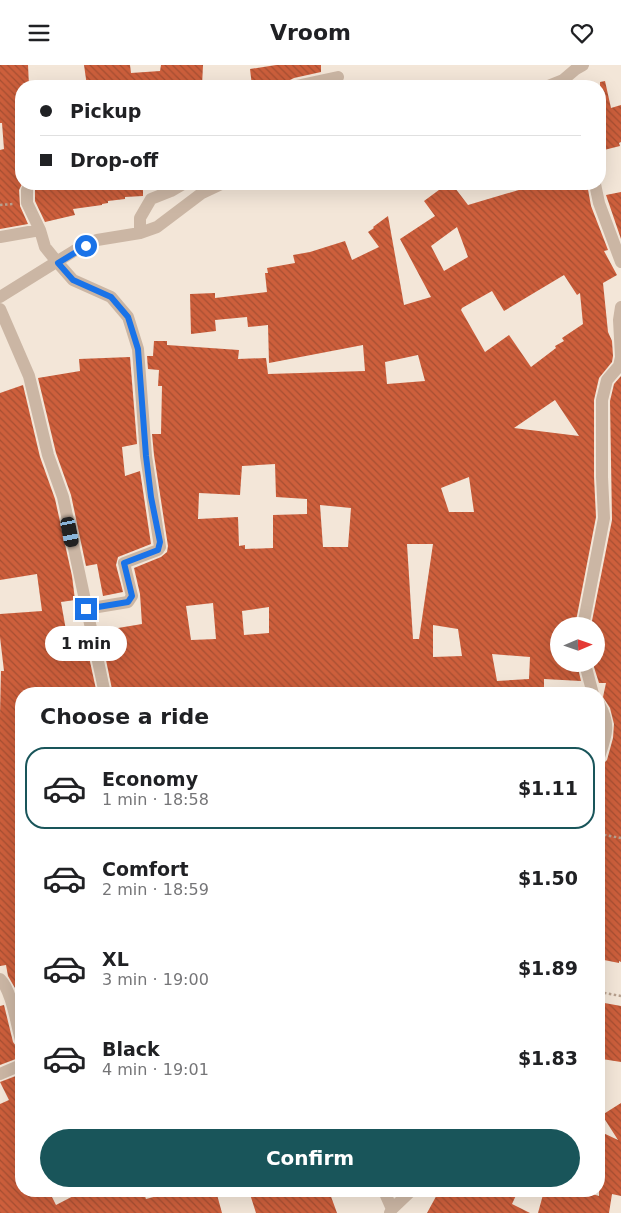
<!DOCTYPE html>
<html lang="en">
<head>
<meta charset="utf-8">
<style>
  body { margin:0; font-family:"DejaVu Sans",sans-serif; background:#f2f2f2; color:#202124; height:100vh; display:flex; flex-direction:column; font-size:19px; white-space:nowrap }
  * { box-sizing:border-box; margin:0 }
  p { font-size:16px; color:#757577 }
  .icon { flex:none; width:28px; height:28px; fill:none; stroke:currentColor; stroke-width:2; stroke-linecap:round; stroke-linejoin:round }
  .map { position:relative; flex:1; overflow:hidden }
  .sheet { position:absolute; left:15px; top:622px; width:590px; height:510px; display:flex; flex-direction:column; background:#fff; border-radius:20px; box-shadow:0 5px 20px #0002 }
  .sheet>* { flex:none }
  .top-card { position:absolute; left:15px; top:15px; width:591px; height:110px; border-radius:20px; box-shadow:0 5px 20px #0002; display:grid; align-content:center; height:110px; padding:0 25px; background:#fff }
  .needle { width:32px; rotate:88deg }
  .buttons { position:absolute; left:550px; top:552px; display:grid; gap:10px }
  .buttons a { display:grid; place-items:center; width:55px; height:55px; border-radius:50%; background:#fff; box-shadow:0 5px 20px #0002; font-size:25px }
  .end { position:absolute; width:22px; height:22px; margin:-11px; border:6px solid #1a73e8; background:#fff; box-shadow:0 0 0 2px #fff }
  .from { border-radius:50% }
  .bubble { position:absolute; height:35px; border-radius:18px; background:#fff; box-shadow:0 5px 20px #0002; font-size:16px; font-weight:600; line-height:35px; text-align:center }
  .car { position:absolute; width:15px; height:30px; margin:-15px -8px; border-radius:6px; box-shadow:0 0 4px 1px #0007; background:linear-gradient(#222 24%,#8ab4d8 0 40%,#222 0 76%,#8ab4d8 0 86%,#222 0) }
  .top-card b { display:flex; align-items:center; gap:18px; height:48px; font-size:19px }
  .top-card b+b { border-top:1px solid #e0e0e0 }
  .top-card i { width:12px; height:12px; background:#202124 }
  ul { padding:0; list-style:none }
  li { display:flex; align-items:center; gap:15px; height:82px; margin:0 10px 8px; padding:0 15px; border:2px solid transparent; border-radius:20px }
  li div { flex:1 }
  li b { display:block; font-size:19px }
  li em { font-style:normal; font-weight:600 }
  li.on { border-color:#19555a }
  li>.icon { width:45px; height:45px; stroke-width:1.5 }
  h2 { padding:0 25px; font-size:22px; line-height:60px }
  .button { display:flex; gap:10px; margin-top:auto; padding:10px 25px }
  .button a { flex:1; height:58px; border-radius:30px; background:#19555a; color:#fff; font-size:20px; font-weight:600; line-height:58px; text-align:center }
  header { display:flex; justify-content:space-between; align-items:center; height:65px; padding:0 25px; background:#fff; font-size:22px; font-weight:600 }
  .map>svg:first-child { display:block }
  .building { fill:url(#building-back-hatch); fill-rule:evenodd }
  .lines { fill:none; stroke-linecap:round; stroke-linejoin:round }
  .path { stroke:#b7a08e; stroke-width:2.5; stroke-dasharray:2.5 2.5; stroke-linecap:butt }
  .minor { stroke:#cbb6a4; stroke-width:12 }
  .route { stroke:#1a73e8; stroke-width:6 }
</style>
</head>
<body>
<header><svg class="icon" aria-label="menu" viewBox="0 0 24 24"><path d="M4 6h16M4 12h16M4 18h16"/></svg>Vroom<svg class="icon" aria-label="heart" viewBox="0 0 24 24"><path d="M12 20l-8-8c-3-5 5-10 8-4 3-6 11-1 8 4z"/></svg></header>
<div class="map">
<svg width="621" height="1148" viewBox="0 0 621 1148">
  <defs>
    <pattern id="building-back-hatch" width="6" height="6" patternUnits="userSpaceOnUse" patternTransform="scale(1.25)"><rect width="6" height="6" fill="#cd5f3c"/><path d="M-1 5l2 2M0 0l6 6M5-1l2 2" fill="none" stroke="#a74f32"/></pattern>
  </defs>
  <rect width="100%" height="100%" fill="#f3e6d8"/>
  <path class="building" d="M 0,0 L 28,0 L 29,21 L 21,21 L 22,119 L 19,125 L 20,141 L 28,159 L 0,164 L 0,85 L 4,84 L 2,58 L 0,58 Z
    M 84,0 L 130,0 L 131,8 L 160,6 L 161,0 L 203,0 L 202,21 L 87,21 Z
    M 276,0 L 321,0 L 321,7 L 294,13 L 290,15 L 288,21 L 252,21 L 250,4 Z
    M 605,16 L 611,43 L 621,40 L 621,77 L 619,78 L 620,81 L 600,86 L 600,17 Z
    M 32,119 L 143,119 L 143,131 L 125,132 L 125,134 L 108,136 L 108,138 L 102,139 L 102,140 L 73,144 L 75,150 L 45,157 L 35,136 L 35,125 Z
    M 447,119 L 452,119 L 468,140 L 522,124 L 521,119 L 587,119 L 591,141 L 608,185 L 604,186 L 617,210 L 603,218 L 608,267 L 612,276 L 613,291 L 612,297 L 599,313 L 594,335 L 594,412 L 596,452 L 575,561 L 559,559 L 559,599 L 577,599 L 581,616 L 544,614 L 544,629 L 376,629 L 376,624 L 351,625 L 351,629 L 226,629 L 226,624 L 188,629 L 113,629 L 100,566 L 142,559 L 140,529 L 134,503 L 161,492 L 167,487 L 168,481 L 154,390 L 152,369 L 161,369 L 162,321 L 158,321 L 159,305 L 148,304 L 147,291 L 153,291 L 154,276 L 167,276 L 167,280 L 239,285 L 238,294 L 266,293 L 268,309 L 365,306 L 363,280 L 269,298 L 268,260 L 248,262 L 247,252 L 215,255 L 216,266 L 191,269 L 190,229 L 215,228 L 215,233 L 267,227 L 265,208 L 268,208 L 267,203 L 295,198 L 293,190 L 310,187 L 345,176 L 352,195 L 379,182 L 368,167 L 374,163 L 373,162 L 388,151 L 404,240 L 431,232 L 400,174 L 435,151 L 424,136 ZM 457,162 L 468,192 L 444,206 L 431,181 ZM 564,210 L 577,230 L 580,228 L 583,259 L 562,273 L 564,276 L 555,281 L 556,283 L 531,302 L 509,270 L 485,287 L 461,245 L 462,243 L 492,226 L 504,246 ZM 418,290 L 425,316 L 387,319 L 385,297 ZM 555,335 L 579,371 L 514,363 ZM 275,399 L 276,432 L 307,434 L 307,449 L 273,450 L 273,483 L 245,484 L 245,480 L 239,481 L 238,452 L 198,454 L 199,428 L 240,430 L 242,401 ZM 469,412 L 474,447 L 449,447 L 441,423 ZM 320,440 L 351,443 L 348,482 L 323,482 ZM 407,479 L 433,479 L 419,574 L 413,574 ZM 213,538 L 216,574 L 191,575 L 186,541 ZM 269,542 L 269,568 L 244,570 L 242,546 ZM 433,560 L 458,564 L 462,591 L 433,592 ZM 492,589 L 530,592 L 529,614 L 497,616 Z
    M 621,127 L 621,174 L 606,130 Z
    M 130,292 L 137,379 L 122,382 L 125,411 L 140,406 L 151,479 L 118,492 L 116,500 L 123,527 L 103,531 L 97,499 L 86,501 L 71,430 L 56,388 L 38,313 L 80,306 L 79,294 Z
    M 621,311 L 621,897 L 619,896 L 619,898 L 599,894 L 599,700 L 604,698 L 607,695 L 613,673 L 614,659 L 610,643 L 603,632 L 606,618 L 599,618 L 593,599 L 596,599 L 596,561 L 591,561 L 612,455 L 610,336 L 614,319 Z
    M 23,320 L 40,392 L 55,434 L 72,511 L 75,535 L 61,537 L 67,571 L 84,569 L 97,629 L 21,629 L 19,683 L 21,683 L 21,942 L 15,923 L 8,911 L 6,900 L 0,901 L 0,649 L 1,606 L 4,606 L 0,572 L 0,549 L 42,546 L 37,509 L 0,515 L 0,328 Z
    M 599,937 L 621,941 L 621,997 L 602,994 L 603,991 L 599,991 Z
    M 4,940 L 13,977 L 16,981 L 21,983 L 21,992 L 0,1000 L 0,941 Z
    M 21,1009 L 21,1126 L 49,1126 L 56,1140 L 83,1126 L 143,1126 L 146,1134 L 176,1126 L 216,1126 L 222,1148 L 0,1148 L 0,1039 L 9,1035 L 0,1017 Z
    M 621,1038 L 621,1131 L 612,1129 L 609,1148 L 538,1148 L 544,1126 L 582,1126 L 599,1131 L 599,1066 L 618,1075 L 602,1050 Z
    M 249,1126 L 329,1126 L 337,1148 L 256,1148 Z
    M 439,1126 L 518,1126 L 512,1139 L 530,1148 L 427,1148 Z"/>
  <g class="lines">
    <path class="path" d="M 0,140 L 13,139
      M 599,769 L 621,773
      M 599,927 L 621,931"/>
    <path class="minor" d="M 296,21 L 338,12
      M 548,21 L 563,15 L 576,4 L 583,0
      M 595,119 L 599,138 L 621,197
      M 27,125 L 27,138 L 40,165 L 45,182 L 58,198 L 73,215 L 111,232 L 128,252 L 138,284 L 146,391 L 160,482 L 158,485 L 124,498 L 132,531 L 128,537 L 86,544
      M 140,168 L 140,153 L 151,134 L 171,126 L 183,119
      M 0,172 L 40,165
      M 0,232 L 74,186 L 97,175 L 140,168 L 157,162 L 202,128 L 221,119
      M 0,244 L 29,311 L 48,390 L 63,432 L 105,629
      M 583,561 L 604,453 L 602,412 L 602,335 L 607,315 L 619,301 L 621,292 L 619,255 L 621,242
      M 585,599 L 593,629
      M 599,639 C 611,659 606,671 599,692
      M 0,914 C 12,926 16,958 21,975
      M 0,1009 L 21,1000
      M 384,1126 L 392,1144
      M 390,1148 L 392,1144 L 411,1126"/>
  </g>
  <g class="lines">
    <path class="route" d="M 86,181 L 58,198 L 73,215 L 111,232 L 128,252 L 138,284 L 146,391 L 151,432 L 160,477 L 158,485 L 124,498 L 132,531 L 128,537 L 86,544"/>
  </g>
</svg>
<div class="buttons">
<a><svg class="needle" viewBox="-14 -14 28 28"><path d="M0-13l5 13h-10z" fill="#e53935"/><path d="M0 13l5-13h-10z" fill="#757577"/></svg></a>
</div>
<i class="end from" style="left:86px;top:181px"></i>
<i class="end" style="left:86px;top:544px"></i>
<div class="bubble" style="left:45px;top:561px;width:82px">1 min</div>
<i class="car" style="left:70px;top:467px;rotate:169deg"></i>
<div class="top-card">
<b><i class="from"></i>Pickup</b>
<b><i></i>Drop-off</b>
</div>
<section class="sheet">
<h2>Choose a ride</h2>
<ul>
<li class="on"><svg class="icon" aria-label="car" viewBox="0 0 24 24"><path d="M5 17H2v-5l4-1 3-4h7l3 4 3 1v5h-3M9 17h6M6 11h13"/><circle cx="7" cy="17" r="2"/><circle cx="17" cy="17" r="2"/></svg><div><b>Economy</b><p>1 min · 18:58</p></div><em>$1.11</em></li>
<li><svg class="icon" aria-label="car" viewBox="0 0 24 24"><path d="M5 17H2v-5l4-1 3-4h7l3 4 3 1v5h-3M9 17h6M6 11h13"/><circle cx="7" cy="17" r="2"/><circle cx="17" cy="17" r="2"/></svg><div><b>Comfort</b><p>2 min · 18:59</p></div><em>$1.50</em></li>
<li><svg class="icon" aria-label="car" viewBox="0 0 24 24"><path d="M5 17H2v-5l4-1 3-4h7l3 4 3 1v5h-3M9 17h6M6 11h13"/><circle cx="7" cy="17" r="2"/><circle cx="17" cy="17" r="2"/></svg><div><b>XL</b><p>3 min · 19:00</p></div><em>$1.89</em></li>
<li><svg class="icon" aria-label="car" viewBox="0 0 24 24"><path d="M5 17H2v-5l4-1 3-4h7l3 4 3 1v5h-3M9 17h6M6 11h13"/><circle cx="7" cy="17" r="2"/><circle cx="17" cy="17" r="2"/></svg><div><b>Black</b><p>4 min · 19:01</p></div><em>$1.83</em></li>
</ul>
<div class="button"><a>Confirm</a></div>
</section>
</div>
</body>
</html>
